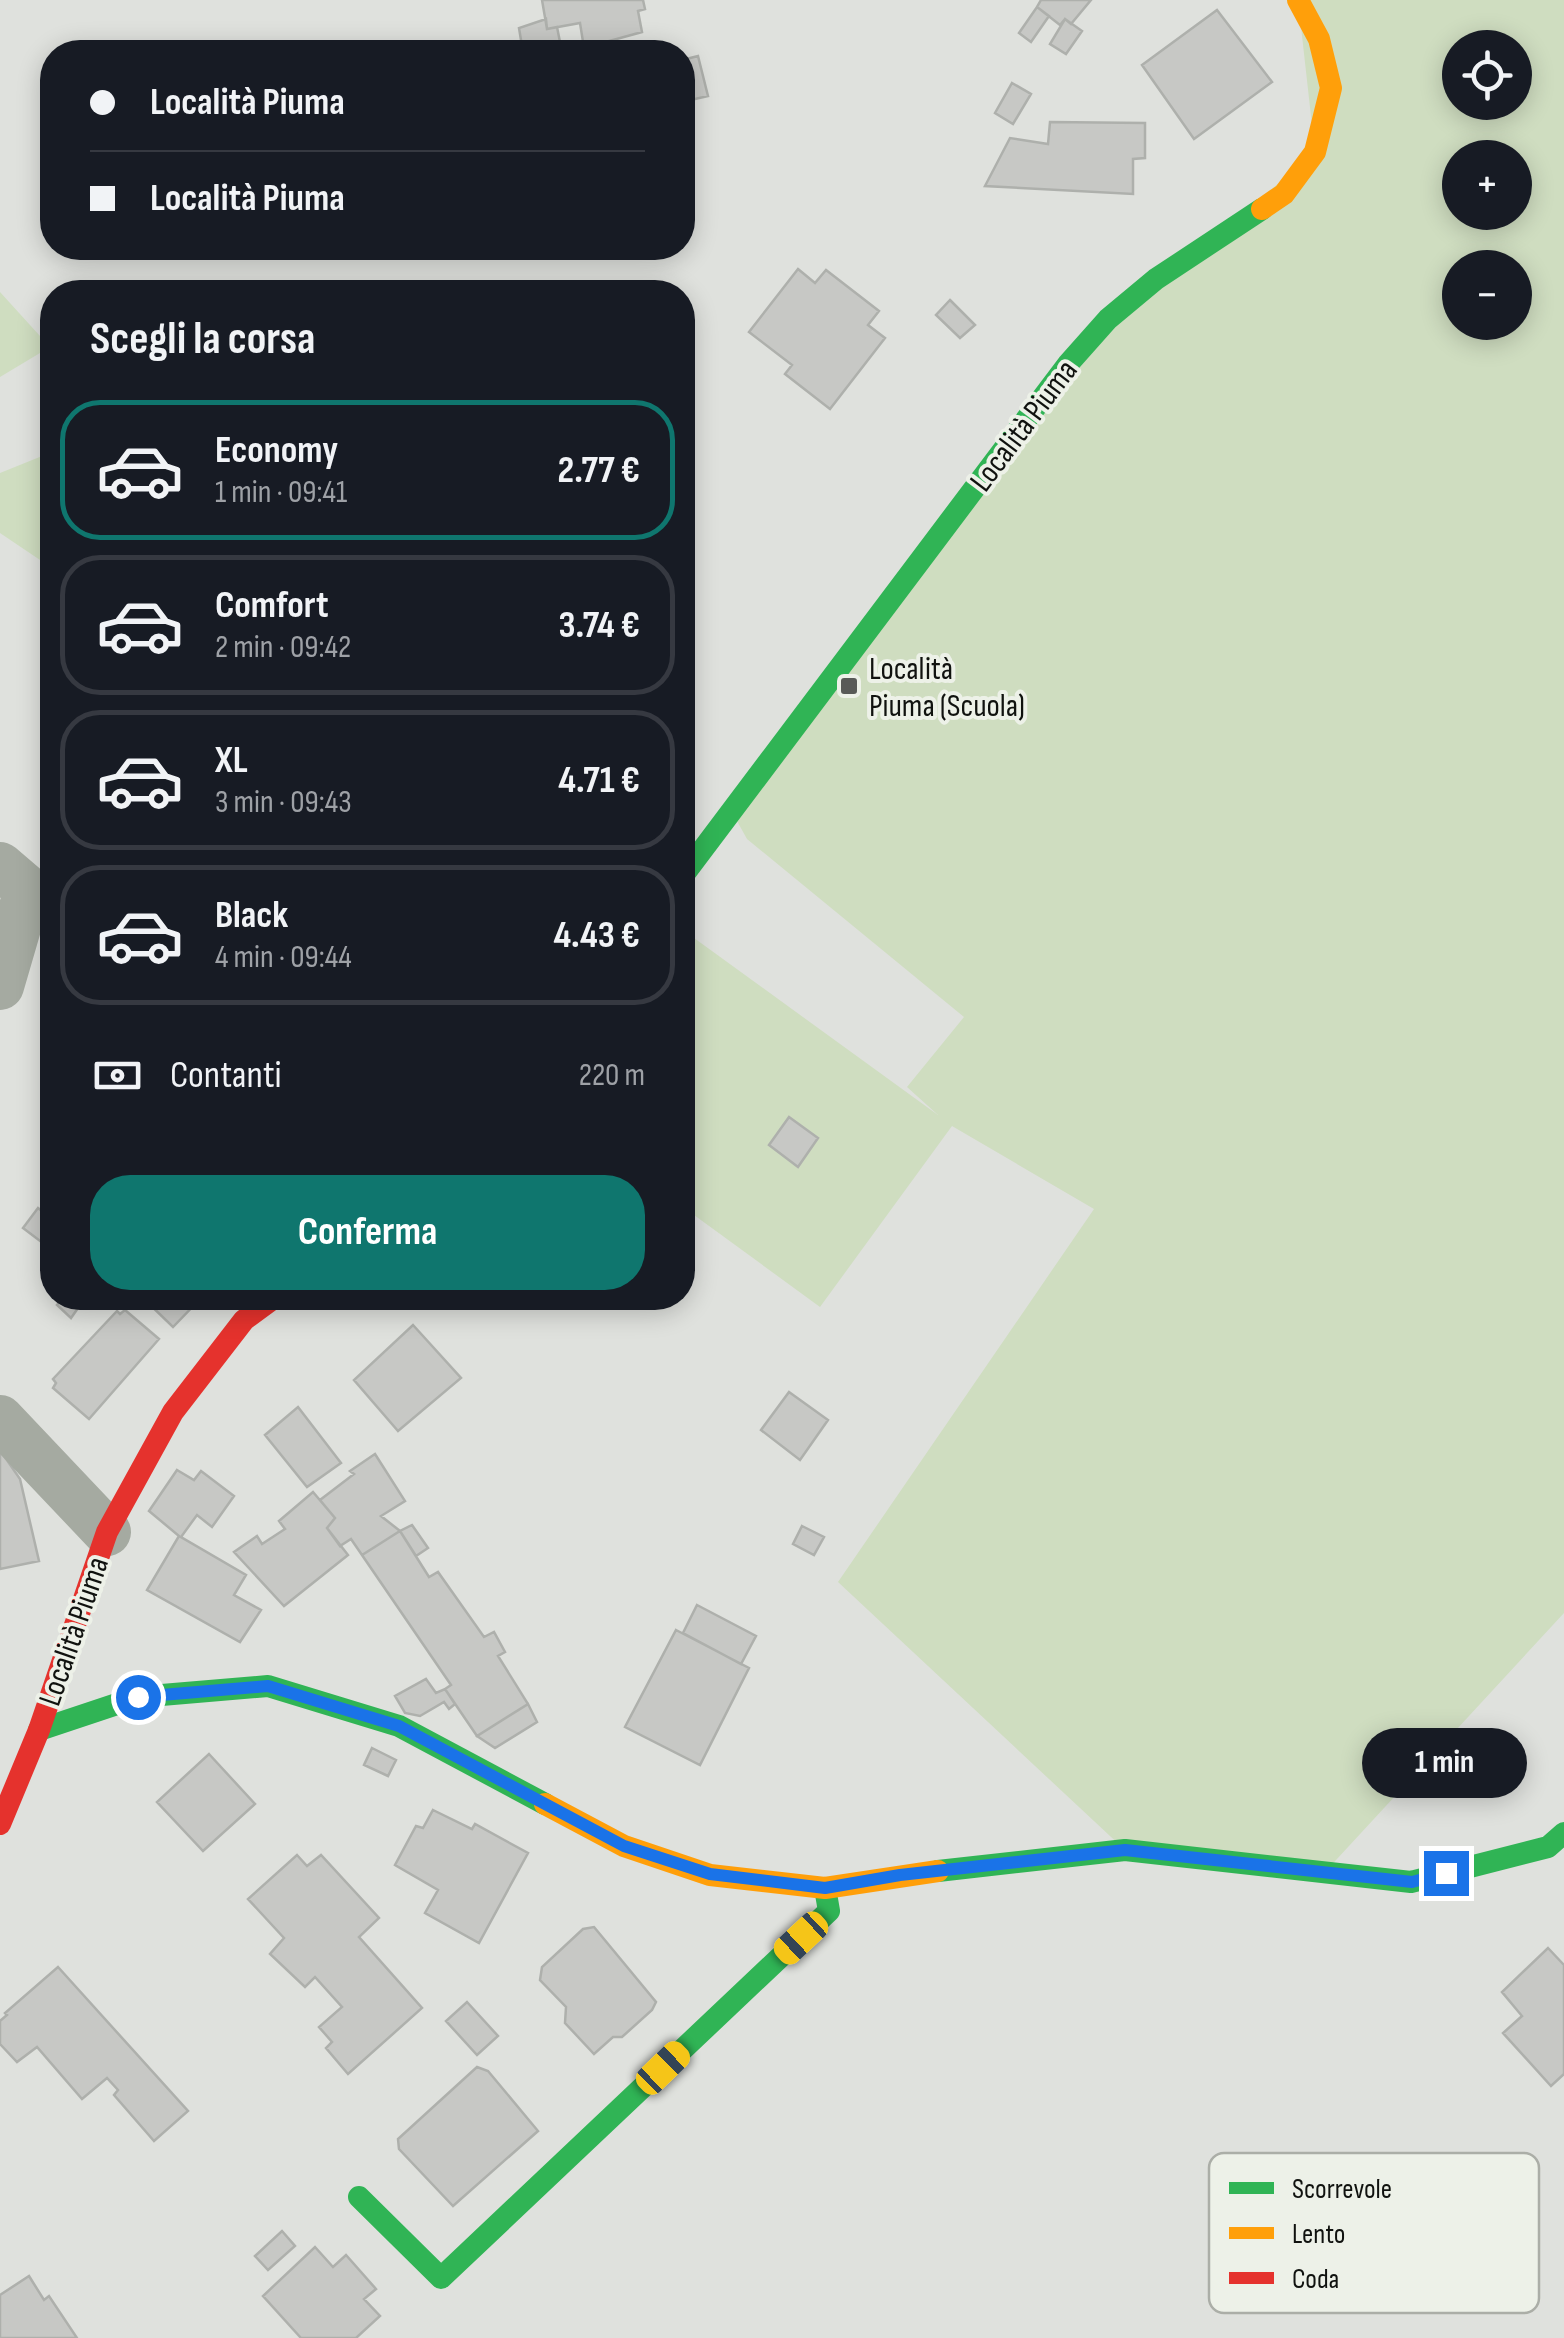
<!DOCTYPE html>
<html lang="it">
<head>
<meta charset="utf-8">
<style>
  body { margin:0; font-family:"Sofia Sans Condensed",sans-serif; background:#20242c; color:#f1f3f6; height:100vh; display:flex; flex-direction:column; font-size:38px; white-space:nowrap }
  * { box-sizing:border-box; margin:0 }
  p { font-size:32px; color:#9ea1a6 }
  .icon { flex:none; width:55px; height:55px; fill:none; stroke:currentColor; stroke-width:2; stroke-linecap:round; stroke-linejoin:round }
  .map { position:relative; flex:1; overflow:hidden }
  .details { position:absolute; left:40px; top:280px; width:655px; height:1030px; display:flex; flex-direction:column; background:#171b24; border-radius:40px; box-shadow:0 5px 25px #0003 }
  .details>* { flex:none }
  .banner { position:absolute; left:40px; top:40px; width:655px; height:220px; border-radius:40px; box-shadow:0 5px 25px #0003; display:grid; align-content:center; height:220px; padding:0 50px; background:#171b24 }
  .tools { position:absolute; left:1442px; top:30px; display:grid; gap:20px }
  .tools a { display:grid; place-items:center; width:90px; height:90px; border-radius:50%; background:#171b24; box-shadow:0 5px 25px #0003; font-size:50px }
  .end { position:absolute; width:45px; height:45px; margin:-22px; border:12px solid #1a73e8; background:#fff; box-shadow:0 0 0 5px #fff }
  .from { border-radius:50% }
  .bubble { position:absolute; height:70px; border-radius:35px; background:#171b24; box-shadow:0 5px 25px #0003; font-size:32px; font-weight:700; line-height:70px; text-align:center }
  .car { position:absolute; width:30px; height:60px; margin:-30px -15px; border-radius:12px; box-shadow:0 0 8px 2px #0007; background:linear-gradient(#f5c518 24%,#345 0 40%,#f5c518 0 76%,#345 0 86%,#f5c518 0) }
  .banner b { display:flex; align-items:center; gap:35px; height:95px; font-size:38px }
  .banner b+b { border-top:2px solid #363941 }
  .banner i { width:25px; height:25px; background:#f1f3f6 }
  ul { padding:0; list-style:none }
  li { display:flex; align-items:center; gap:30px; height:140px; margin:0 20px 15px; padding:0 30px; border:5px solid #363941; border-radius:40px }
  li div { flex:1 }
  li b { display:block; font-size:38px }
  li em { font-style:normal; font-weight:700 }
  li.on { border-color:#0f766e }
  li>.icon { width:90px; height:90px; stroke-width:1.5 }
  h2 { padding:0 50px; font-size:45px; line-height:120px }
  .pay { display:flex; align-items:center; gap:25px; height:110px; padding:0 50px; font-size:38px }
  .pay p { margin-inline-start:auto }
  .button { display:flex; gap:20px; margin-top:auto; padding:20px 50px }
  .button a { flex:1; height:115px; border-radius:40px; background:#0f766e; color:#fff; font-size:40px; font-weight:700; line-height:115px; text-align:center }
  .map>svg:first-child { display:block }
  .green { fill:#cfddc0; fill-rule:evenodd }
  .building { fill:#c7c8c5; stroke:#aeb0ac; stroke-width:2.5 }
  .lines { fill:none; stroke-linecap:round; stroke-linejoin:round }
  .street { stroke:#a5aaa1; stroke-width:48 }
  .fast { stroke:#30b455; stroke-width:22 }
  .slow { stroke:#ff9f0a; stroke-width:22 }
  .jam { stroke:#e5322d; stroke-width:22 }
  .route { stroke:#1a73e8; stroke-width:12 }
  .poi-dot { fill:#585a57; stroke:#edf1e8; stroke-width:4 }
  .labels { text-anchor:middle; stroke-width:8; stroke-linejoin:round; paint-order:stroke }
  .street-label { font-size:32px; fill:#10120f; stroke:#edf1e8 }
  .poi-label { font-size:32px; fill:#10120f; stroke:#edf1e8; text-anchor:start }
  .key { fill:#edf1e8; stroke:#abaea7; stroke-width:2.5 }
  .key-label { font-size:28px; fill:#10120f }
</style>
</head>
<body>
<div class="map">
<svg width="1564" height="2338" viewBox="0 0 1564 2338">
  <rect width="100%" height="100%" fill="#dfe1dd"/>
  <path class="green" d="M 1298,0 L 1564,0 L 1564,1613 L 1325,1872 L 1125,1850 L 838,1582 L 1094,1209 L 952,1126 L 820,1307 L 683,1207 L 683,930 L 938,1115 L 907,1087 L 964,1017 L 747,839 L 732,812 L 1068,364 L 1315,152 ZM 1460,48 L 1515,48 L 1515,102 L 1460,102 ZM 1460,158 L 1515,158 L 1515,212 L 1460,212 ZM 1460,268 L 1515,268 L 1515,322 L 1460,322 Z
    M 0,292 L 50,347 L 0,377 Z
    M 52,452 L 52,556 L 43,562 L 0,533 L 0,473 Z"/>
  <path class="building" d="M 542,0 L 643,0 L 645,9 L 638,11 L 642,32 L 584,48 L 580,23 L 547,29 Z
    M 1041,0 L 1091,0 L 1071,24 L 1065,19 L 1060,25 L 1037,7 Z
    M 1037,7 L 1049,16 L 1031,42 L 1019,33 Z
    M 1217,10 L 1272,82 L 1194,139 L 1142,65 Z
    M 546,19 L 547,29 L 557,27 L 561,47 L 542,52 L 523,52 L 519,28 Z
    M 1065,19 L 1082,31 L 1066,54 L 1050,44 Z
    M 698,56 L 708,96 L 682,102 L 682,60 Z
    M 1012,83 L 1031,94 L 1013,124 L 995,113 Z
    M 1050,122 L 1145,123 L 1145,158 L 1133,159 L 1133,194 L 985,186 L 1010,138 L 1048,144 Z
    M 798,269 L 815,283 L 826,270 L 879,311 L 868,325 L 885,338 L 830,409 L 785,374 L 792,365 L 749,332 Z
    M 950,300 L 975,325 L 960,338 L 936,315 Z
    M 789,1117 L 818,1138 L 798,1167 L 769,1145 Z
    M 38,1208 L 52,1219 L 52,1250 L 23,1228 Z
    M 63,1298 L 85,1298 L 71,1318 L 57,1305 Z
    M 143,1298 L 201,1298 L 173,1327 Z
    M 125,1310 L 159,1339 L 89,1419 L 53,1388 L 56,1383 L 53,1379 L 117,1311 L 120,1314 Z
    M 413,1325 L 461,1378 L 398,1431 L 354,1380 Z
    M 789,1392 L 828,1420 L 800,1460 L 761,1430 Z
    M 298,1407 L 341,1463 L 307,1487 L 265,1435 Z
    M 0,1450 L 20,1479 L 39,1561 L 0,1569 Z
    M 375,1454 L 405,1501 L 381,1516 L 400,1531 L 362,1555 L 351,1539 L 340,1546 L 327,1528 L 335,1518 L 320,1500 L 354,1474 L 350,1471 Z
    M 177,1470 L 194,1480 L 201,1471 L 234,1496 L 212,1527 L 197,1515 L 181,1537 L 246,1575 L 234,1595 L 261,1610 L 240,1642 L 147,1590 L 179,1536 L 149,1511 Z
    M 313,1492 L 335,1518 L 327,1528 L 348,1555 L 284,1606 L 234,1552 L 257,1536 L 262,1544 L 285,1529 L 279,1521 Z
    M 412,1525 L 428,1548 L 416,1556 L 400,1531 Z
    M 802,1526 L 824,1537 L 814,1555 L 793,1544 Z
    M 400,1531 L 429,1577 L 438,1572 L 484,1637 L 494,1632 L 505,1652 L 498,1656 L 528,1704 L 477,1736 L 445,1689 L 451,1685 L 362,1555 Z
    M 697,1605 L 756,1636 L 741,1664 L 683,1633 Z
    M 676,1630 L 749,1668 L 700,1765 L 625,1727 Z
    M 426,1679 L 436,1693 L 445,1689 L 455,1704 L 449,1709 L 444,1702 L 420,1716 L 405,1713 L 395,1696 Z
    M 528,1704 L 537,1722 L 495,1748 L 477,1736 Z
    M 372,1748 L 396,1760 L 388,1776 L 364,1765 Z
    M 209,1754 L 255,1804 L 203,1851 L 157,1802 Z
    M 433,1810 L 472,1829 L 475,1824 L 528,1853 L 479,1943 L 425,1913 L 438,1890 L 395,1865 L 416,1826 L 423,1828 Z
    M 297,1855 L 307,1866 L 321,1855 L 379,1918 L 359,1937 L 422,2008 L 348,2074 L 326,2048 L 332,2042 L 319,2027 L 342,2007 L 315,1977 L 305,1987 L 270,1954 L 284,1938 L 248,1899 Z
    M 594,1927 L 656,2002 L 652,2010 L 622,2037 L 613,2037 L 594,2054 L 565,2023 L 566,2007 L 540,1980 L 542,1967 L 583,1929 Z
    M 1548,1948 L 1564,1965 L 1564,2074 L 1551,2086 L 1503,2033 L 1522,2016 L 1502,1992 Z
    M 58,1967 L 188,2111 L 154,2141 L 114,2095 L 118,2090 L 107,2078 L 82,2099 L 37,2047 L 17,2062 L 0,2044 L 0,2021 L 7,2015 L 5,2013 Z
    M 467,2002 L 498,2036 L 477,2055 L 446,2021 Z
    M 477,2067 L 488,2071 L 538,2131 L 453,2206 L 399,2149 L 398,2139 Z
    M 282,2231 L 295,2246 L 268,2270 L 255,2256 Z
    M 315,2247 L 333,2267 L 346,2255 L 376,2289 L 364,2299 L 380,2316 L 356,2338 L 301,2338 L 263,2296 Z
    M 29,2276 L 44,2300 L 49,2296 L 77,2338 L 0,2338 L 0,2295 Z"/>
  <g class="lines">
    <path class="street" d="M 0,866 L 28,890 L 0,986
      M 0,1419 L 107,1532"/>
    <path class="fast" d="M 682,877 L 1068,364 L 1108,319 L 1156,279 L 1262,209
      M 39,1730 L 138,1697 L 268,1686 L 399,1726 L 545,1804
      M 938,1871 L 1125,1850 L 1411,1882 L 1548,1847 L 1564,1833
      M 359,2197 L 441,2278 L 829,1911 L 825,1888"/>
    <path class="slow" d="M 1262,209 L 1284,194 L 1315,152 L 1331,88 L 1319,39 L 1298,0
      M 545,1804 L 624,1846 L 710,1875 L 825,1888 L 938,1871"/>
    <path class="jam" d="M 0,1824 L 39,1730 L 107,1532 L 173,1412 L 244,1320 L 274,1298"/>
  </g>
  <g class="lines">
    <path class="route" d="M 138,1697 L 268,1686 L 399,1726 L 624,1846 L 710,1874 L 825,1888 L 900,1875 L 1125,1850 L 1412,1882 L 1446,1873"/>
  </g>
  <rect class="poi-dot" x="839" y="676" width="20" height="20" rx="5"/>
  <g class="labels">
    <g class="street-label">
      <text transform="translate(1023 425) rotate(-53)" y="11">Località Piuma</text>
      <text transform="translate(73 1631) rotate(-71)" y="11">Località Piuma</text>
    </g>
    <g class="poi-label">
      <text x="869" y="679">Località<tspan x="869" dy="37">Piuma (Scuola)</tspan></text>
    </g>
  </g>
  <rect x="1209" y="2153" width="330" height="160" rx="15" class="key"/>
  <rect x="1229" y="2182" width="45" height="12" fill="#30b455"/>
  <rect x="1229" y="2227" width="45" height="12" fill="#ff9f0a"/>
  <rect x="1229" y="2272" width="45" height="12" fill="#e5322d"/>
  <g class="key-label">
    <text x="1292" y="2198">Scorrevole</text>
    <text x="1292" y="2243">Lento</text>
    <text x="1292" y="2288">Coda</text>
  </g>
</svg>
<div class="tools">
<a><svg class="icon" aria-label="locate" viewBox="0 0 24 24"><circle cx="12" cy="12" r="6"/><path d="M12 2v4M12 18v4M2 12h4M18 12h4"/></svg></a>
<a>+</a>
<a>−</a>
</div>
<i class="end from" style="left:138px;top:1697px"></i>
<i class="end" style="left:1446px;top:1873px"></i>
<div class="bubble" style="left:1362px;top:1728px;width:165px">1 min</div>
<i class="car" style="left:801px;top:1938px;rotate:227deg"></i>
<i class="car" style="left:663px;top:2068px;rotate:46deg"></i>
<div class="banner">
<b><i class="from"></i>Località Piuma</b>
<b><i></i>Località Piuma</b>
</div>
<section class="details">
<h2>Scegli la corsa</h2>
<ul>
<li class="on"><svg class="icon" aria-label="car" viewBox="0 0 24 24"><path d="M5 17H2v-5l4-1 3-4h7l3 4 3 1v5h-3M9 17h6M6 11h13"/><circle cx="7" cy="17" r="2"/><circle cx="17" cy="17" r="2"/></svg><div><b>Economy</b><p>1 min · 09:41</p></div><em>2.77 €</em></li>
<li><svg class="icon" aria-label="car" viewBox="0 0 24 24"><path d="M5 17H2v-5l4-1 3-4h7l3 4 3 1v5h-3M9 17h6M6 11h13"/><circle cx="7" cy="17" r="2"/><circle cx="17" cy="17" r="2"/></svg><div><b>Comfort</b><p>2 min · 09:42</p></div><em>3.74 €</em></li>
<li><svg class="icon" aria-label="car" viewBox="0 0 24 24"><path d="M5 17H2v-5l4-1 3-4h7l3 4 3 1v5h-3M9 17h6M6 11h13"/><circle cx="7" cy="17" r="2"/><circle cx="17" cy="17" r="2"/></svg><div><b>XL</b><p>3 min · 09:43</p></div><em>4.71 €</em></li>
<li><svg class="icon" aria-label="car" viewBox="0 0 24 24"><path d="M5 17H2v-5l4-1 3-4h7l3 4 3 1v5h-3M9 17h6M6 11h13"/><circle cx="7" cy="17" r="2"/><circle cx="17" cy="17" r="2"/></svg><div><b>Black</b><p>4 min · 09:44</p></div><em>4.43 €</em></li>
</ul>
<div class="pay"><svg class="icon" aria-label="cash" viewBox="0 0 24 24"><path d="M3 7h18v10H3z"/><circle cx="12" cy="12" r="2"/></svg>Contanti<p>220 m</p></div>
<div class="button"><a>Conferma</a></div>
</section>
</div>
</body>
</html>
